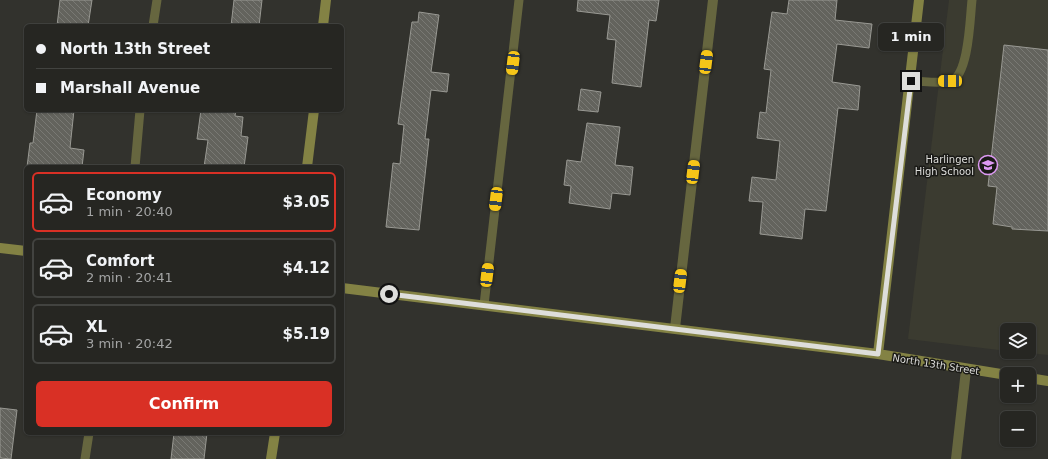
<!DOCTYPE html>
<html lang="en">
<head>
<meta charset="utf-8">
<style>
  body { margin:0; font-family:"DejaVu Sans",sans-serif; background:#32322f; color:#f1f3f6; height:100vh; display:flex; flex-direction:column; font-size:15px; white-space:nowrap }
  * { box-sizing:border-box; margin:0 }
  p { font-size:13px; color:#a4a5a5 }
  .icon { flex:none; width:22px; height:22px; fill:none; stroke:currentColor; stroke-width:2; stroke-linecap:round; stroke-linejoin:round }
  .map { position:relative; flex:1; overflow:hidden }
  .sheet { position:absolute; left:24px; top:165px; width:320px; height:270px; display:flex; flex-direction:column; background:#262622; border-radius:6px; box-shadow:0 1px 3px #0004,0 0 0 1px #424340 }
  .sheet>* { flex:none }
  .guide { position:absolute; left:24px; top:24px; width:320px; height:88px; border-radius:6px; box-shadow:0 1px 3px #0004,0 0 0 1px #424340; display:grid; align-content:center; height:88px; padding:0 12px; background:#262622 }
  .tools { position:absolute; left:1000px; top:323px; display:grid; gap:8px }
  .tools a { display:grid; place-items:center; width:36px; height:36px; border-radius:6px; background:#262622; box-shadow:0 1px 3px #0004,0 0 0 1px #424340; font-size:20px }
  .end { position:absolute; width:18px; height:18px; margin:-9px; border:5px solid #dededb; background:#111; box-shadow:0 0 0 2px #111 }
  .from { border-radius:50% }
  .bubble { position:absolute; height:28px; border-radius:6px; background:#262622; box-shadow:0 1px 3px #0004,0 0 0 1px #424340; font-size:13px; font-weight:700; line-height:28px; text-align:center }
  .car { position:absolute; width:12px; height:24px; margin:-12px -6px; border-radius:5px; box-shadow:0 0 3px 1px #0007; background:linear-gradient(#f5c518 24%,#345 0 40%,#f5c518 0 76%,#345 0 86%,#f5c518 0) }
  .guide b { display:flex; align-items:center; gap:14px; height:38px; font-size:15px }
  .guide b+b { border-top:1px solid #424340 }
  .guide i { width:10px; height:10px; background:#f1f3f6 }
  ul { padding:7px 0 0; list-style:none }
  li { display:flex; align-items:center; gap:12px; height:60px; margin:0 8px 6px; padding:0 4px; border:2px solid #424340; border-radius:6px }
  li div { flex:1 }
  li b { display:block; font-size:15px }
  li em { font-style:normal; font-weight:700 }
  li.selected { border-color:#d93025 }
  li>.icon { width:36px; height:36px; stroke-width:1.5 }
  .primary-button { display:flex; gap:8px; margin-top:auto; padding:8px 12px }
  .primary-button a { flex:1; height:46px; border-radius:6px; background:#d93025; color:#fff; font-size:16px; font-weight:700; line-height:46px; text-align:center }
  .map>svg:first-child { display:block }
  .built { fill:#3b3b30 }
  .building { fill:url(#building-back-hatch); stroke:#999993 }
  .lines { fill:none; stroke-linecap:round; stroke-linejoin:round }
  .lane { stroke:#66663f; stroke-width:9 }
  .street { stroke:#66663f; stroke-width:10 }
  .secondary { stroke:#838244; stroke-width:10 }
  .route { stroke:#dededb; stroke-width:5 }
  .labels { text-anchor:middle; stroke-width:3; stroke-linejoin:round; paint-order:stroke }
  .poi-label { font-size:10px; fill:#dededb; stroke:#1a1a17; text-anchor:end }
  .street-label { font-size:10px; fill:#dededb; stroke:#1a1a17 }
</style>
</head>
<body>
<div class="map">
<svg width="1048" height="459" viewBox="0 0 1048 459">
  <defs>
    <pattern id="building-back-hatch" width="6" height="6" patternUnits="userSpaceOnUse"><rect width="6" height="6" fill="#63635d"/><path d="M-1 5l2 2M0 0l6 6M5-1l2 2" fill="none" stroke="#797974"/></pattern>
  </defs>
  <rect width="100%" height="100%" fill="#32322d"/>
  <path class="built" d="M 949,0 L 1048,0 L 1048,355 L 1019,352 L 1029,352 L 1029,330 L 1007,330 L 1007,351 L 908,339 Z"/>
  <path class="building" d="M 60,0 L 92,0 L 88,26 L 57,26 Z
    M 234,0 L 262,0 L 259,26 L 231,26 Z
    M 578,0 L 659,0 L 656,21 L 649,20 L 641,87 L 612,83 L 616,40 L 607,39 L 610,15 L 577,11 Z
    M 789,0 L 837,0 L 835,20 L 872,24 L 869,48 L 837,44 L 832,82 L 860,86 L 858,110 L 838,108 L 826,211 L 805,209 L 802,239 L 760,234 L 763,202 L 749,201 L 752,177 L 776,180 L 780,141 L 757,138 L 760,112 L 766,113 L 771,70 L 764,69 L 772,12 L 787,14 Z
    M 419,12 L 439,15 L 431,72 L 449,74 L 447,92 L 431,90 L 425,139 L 429,139 L 419,230 L 386,227 L 393,163 L 400,164 L 404,125 L 398,124 L 412,22 L 418,22 Z
    M 1004,45 L 1048,50 L 1048,231 L 1012,229 L 1012,227 L 993,224 L 997,187 L 988,186 Z
    M 581,89 L 601,92 L 598,112 L 578,110 Z
    M 37,110 L 74,110 L 70,148 L 84,150 L 82,167 L 27,167 L 30,143 L 33,143 Z
    M 201,110 L 236,110 L 235,116 L 243,117 L 241,136 L 248,137 L 244,167 L 204,167 L 208,140 L 197,139 Z
    M 587,123 L 620,127 L 615,165 L 633,167 L 630,195 L 612,193 L 610,209 L 569,203 L 571,186 L 564,185 L 567,160 L 581,162 Z
    M 0,408 L 17,410 L 11,459 L 0,458 Z
    M 174,433 L 207,433 L 204,459 L 171,459 Z"/>
  <g class="lines">
    <path class="lane" d="M 153,26 L 157,0
      M 911,81 C 923,81 940,84 951,81 C 969,75 970,17 972,0
      M 135,167 L 140,110
      M 484,305 L 519,0
      M 85,459 L 89,433"/>
    <path class="street" d="M 675,328 L 713,0
      M 956,459 L 966,370"/>
    <path class="secondary" d="M 323,26 L 326,0
      M 307,167 L 314,110
      M 0,248 L 26,251
      M 342,288 L 878,354 L 1007,375
      M 878,354 L 919,0
      M 1029,378 L 1048,381
      M 271,459 L 275,433"/>
  </g>
  <g class="lines">
    <path class="route" d="M 389,294 L 878,354 L 911,81"/>
  </g>
  <defs>
    <symbol id="school-ring" viewBox="-11 -11 22 22"><circle r="9.5" fill="#1a1a17" stroke="#dd99f3" stroke-width="1.5"/><path d="M0-5L7-2L0 1L-7-2ZM-4 1L0 2.5L4 1V4Q0 6-4 4Z" fill="#dd99f3"/></symbol>
  </defs>
  <g fill-rule="evenodd">
    <use href="#school-ring" x="977" y="154" width="22" height="22"/>
  </g>
  <g class="labels">
    <g class="poi-label">
      <text x="974" y="163">Harlingen<tspan x="974" dy="12">High School</tspan></text>
    </g>
    <g class="street-label">
      <text transform="translate(936 364) rotate(9)" y="4">North 13th Street</text>
    </g>
  </g>
</svg>
<div class="tools">
<a><svg class="icon" aria-label="layers" viewBox="0 0 24 24"><path d="M12 4l9 5-9 5-9-5zM3 14l9 5 9-5"/></svg></a>
<a>+</a>
<a>−</a>
</div>
<i class="end from" style="left:389px;top:294px"></i>
<i class="end" style="left:911px;top:81px"></i>
<div class="bubble" style="left:878px;top:23px;width:66px">1 min</div>
<i class="car" style="left:706px;top:62px;rotate:7deg"></i>
<i class="car" style="left:513px;top:63px;rotate:187deg"></i>
<i class="car" style="left:950px;top:81px;rotate:270deg"></i>
<i class="car" style="left:693px;top:172px;rotate:7deg"></i>
<i class="car" style="left:496px;top:199px;rotate:187deg"></i>
<i class="car" style="left:487px;top:275px;rotate:7deg"></i>
<i class="car" style="left:680px;top:281px;rotate:7deg"></i>
<div class="guide">
<b><i class="from"></i>North 13th Street</b>
<b><i></i>Marshall Avenue</b>
</div>
<section class="sheet">
<ul>
<li class="selected"><svg class="icon" aria-label="car" viewBox="0 0 24 24"><path d="M5 17H2v-5l4-1 3-4h7l3 4 3 1v5h-3M9 17h6M6 11h13"/><circle cx="7" cy="17" r="2"/><circle cx="17" cy="17" r="2"/></svg><div><b>Economy</b><p>1 min · 20:40</p></div><em>$3.05</em></li>
<li><svg class="icon" aria-label="car" viewBox="0 0 24 24"><path d="M5 17H2v-5l4-1 3-4h7l3 4 3 1v5h-3M9 17h6M6 11h13"/><circle cx="7" cy="17" r="2"/><circle cx="17" cy="17" r="2"/></svg><div><b>Comfort</b><p>2 min · 20:41</p></div><em>$4.12</em></li>
<li><svg class="icon" aria-label="car" viewBox="0 0 24 24"><path d="M5 17H2v-5l4-1 3-4h7l3 4 3 1v5h-3M9 17h6M6 11h13"/><circle cx="7" cy="17" r="2"/><circle cx="17" cy="17" r="2"/></svg><div><b>XL</b><p>3 min · 20:42</p></div><em>$5.19</em></li>
</ul>
<div class="primary-button"><a>Confirm</a></div>
</section>
</div>
</body>
</html>
